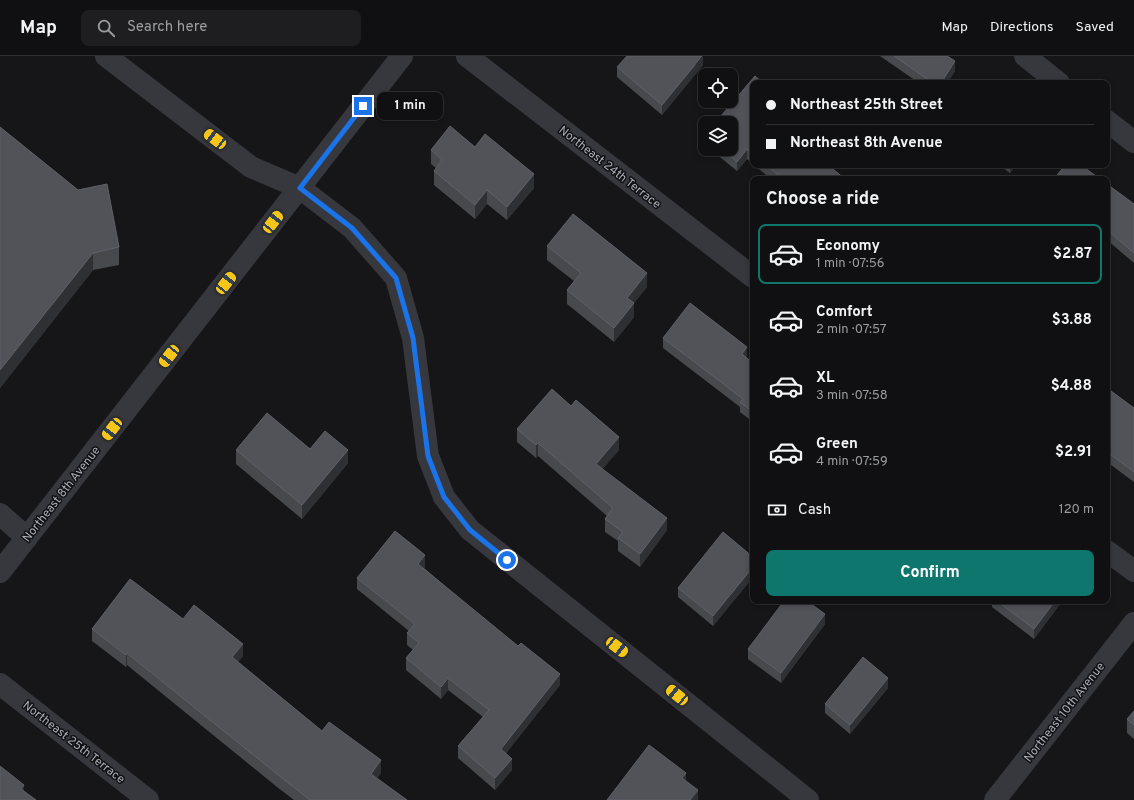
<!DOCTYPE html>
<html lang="en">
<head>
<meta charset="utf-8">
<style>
  body { margin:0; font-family:Overpass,sans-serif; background:#1e1e20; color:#f1f3f6; height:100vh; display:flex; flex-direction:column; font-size:15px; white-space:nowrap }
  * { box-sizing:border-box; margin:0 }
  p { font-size:13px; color:#9c9d9f }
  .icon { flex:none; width:22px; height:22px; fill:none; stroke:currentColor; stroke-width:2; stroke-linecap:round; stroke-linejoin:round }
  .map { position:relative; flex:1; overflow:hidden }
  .sheet { position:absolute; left:750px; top:120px; width:360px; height:428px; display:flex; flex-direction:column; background:#101012; border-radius:8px; box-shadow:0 2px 6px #0003,0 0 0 1px #303032 }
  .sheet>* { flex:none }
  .hud { position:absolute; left:750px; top:24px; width:360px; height:88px; border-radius:8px; box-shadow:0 2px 6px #0003,0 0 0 1px #303032; display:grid; align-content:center; height:88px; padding:0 16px; background:#101012 }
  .buttons { position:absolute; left:698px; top:12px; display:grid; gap:8px }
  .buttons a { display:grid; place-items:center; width:40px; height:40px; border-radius:8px; background:#101012; box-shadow:0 2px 6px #0003,0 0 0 1px #303032; font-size:20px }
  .end { position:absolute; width:18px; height:18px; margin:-9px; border:5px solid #1a73e8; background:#fff; box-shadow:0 0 0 2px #fff }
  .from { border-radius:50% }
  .bubble { position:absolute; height:28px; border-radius:8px; background:#101012; box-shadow:0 2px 6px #0003,0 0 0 1px #303032; font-size:13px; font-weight:700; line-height:28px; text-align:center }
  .car { position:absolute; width:12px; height:24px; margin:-12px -6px; border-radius:5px; box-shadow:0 0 3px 1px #0007; background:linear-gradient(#f5c518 24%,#345 0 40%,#f5c518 0 76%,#345 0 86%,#f5c518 0) }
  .hud b { display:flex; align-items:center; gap:14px; height:38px; font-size:15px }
  .hud b+b { border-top:1px solid #303032 }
  .hud i { width:10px; height:10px; background:#f1f3f6 }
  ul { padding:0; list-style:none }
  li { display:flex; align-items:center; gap:12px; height:60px; margin:0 8px 6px; padding:0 8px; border:2px solid transparent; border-radius:8px }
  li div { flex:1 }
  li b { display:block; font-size:15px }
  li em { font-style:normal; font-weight:700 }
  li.on { border-color:#0f766e }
  li>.icon { width:36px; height:36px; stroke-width:1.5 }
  h2 { padding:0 16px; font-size:18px; line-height:48px }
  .pay { display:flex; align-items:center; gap:10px; height:44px; padding:0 16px; font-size:15px }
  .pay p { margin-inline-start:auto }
  .button { display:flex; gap:8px; margin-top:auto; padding:8px 16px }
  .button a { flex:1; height:46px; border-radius:8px; background:#0f766e; color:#fff; font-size:16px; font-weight:700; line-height:46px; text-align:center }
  header { display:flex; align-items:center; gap:24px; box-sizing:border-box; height:56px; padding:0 20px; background:#101012; border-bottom:1px solid #303032 }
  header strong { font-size:19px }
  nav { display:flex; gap:22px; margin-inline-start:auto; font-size:14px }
  .search { width:280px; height:36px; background:#1e1e20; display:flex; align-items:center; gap:10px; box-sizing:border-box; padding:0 14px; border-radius:8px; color:#9c9d9f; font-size:15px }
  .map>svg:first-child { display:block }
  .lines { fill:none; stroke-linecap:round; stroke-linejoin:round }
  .minor { stroke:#37383d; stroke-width:22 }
  .wall { fill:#47494d }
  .shaded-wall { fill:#2f3033 }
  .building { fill:#525359; stroke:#5f6168 }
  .route { stroke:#1a73e8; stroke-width:5 }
  .labels { text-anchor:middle; stroke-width:3; stroke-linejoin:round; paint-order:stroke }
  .street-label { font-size:12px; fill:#a8adb8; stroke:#111113 }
</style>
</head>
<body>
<header>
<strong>Map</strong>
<div class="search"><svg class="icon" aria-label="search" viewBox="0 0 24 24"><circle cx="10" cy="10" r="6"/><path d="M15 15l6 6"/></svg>Search here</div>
<nav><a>Map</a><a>Directions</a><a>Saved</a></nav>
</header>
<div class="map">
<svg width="1134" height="744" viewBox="0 0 1134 744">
  <rect width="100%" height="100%" fill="#161618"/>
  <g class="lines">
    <path class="minor" d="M 106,0 L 251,111 L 300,132 L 352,172 L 396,222 L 413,282 L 428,400 L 444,441 L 470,474 L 808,744
      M 467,0 L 753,221
      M 1025,0 L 1059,27
      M 1107,65 L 1134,86
      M 0,458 L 27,482
      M 1107,495 L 1134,515
      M 0,516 L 402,0
      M 0,628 L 148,744
      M 995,744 L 1134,567"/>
  </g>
  <path class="wall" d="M 880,0 L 947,0 L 955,15 L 947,27 L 919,27 Z
    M 703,9 L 662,59 L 617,21 L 617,11 Z
    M 753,27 L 753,108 L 747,103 L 737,115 L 710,93 L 731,93 Z
    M 0,71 L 119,191 L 119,209 L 93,214 L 0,332 Z
    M 475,91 L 534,132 L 507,164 L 487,148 L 475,163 L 434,129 L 434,115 L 436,112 L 431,108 L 431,94 Z
    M 754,109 L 828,109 L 845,123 L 771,123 Z
    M 999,109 L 1016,109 L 1010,117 Z
    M 1107,128 L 1134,148 L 1134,207 L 1107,184 Z
    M 547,190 L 647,231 L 634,247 L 634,261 L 614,286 L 567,248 L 567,234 L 574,225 L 547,204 Z
    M 663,282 L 747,301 L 746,302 L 753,307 L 753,366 L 740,356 L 740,351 L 663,292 Z
    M 1107,332 L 1134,352 L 1134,426 L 1107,406 Z
    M 517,373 L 619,394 L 602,413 L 667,474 L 640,511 L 618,495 L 618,485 L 605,476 L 605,463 L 607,460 L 538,400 L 536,402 L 517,386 Z
    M 753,384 L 753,401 L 749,398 L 749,388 Z
    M 310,393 L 348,407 L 302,463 L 236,408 L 236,394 Z
    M 753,501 L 753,521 L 713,570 L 678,541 L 678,532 Z
    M 425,511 L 424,512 L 560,629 L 506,697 L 512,714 L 495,734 L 458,702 L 458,690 L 483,661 L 448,634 L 441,643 L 406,614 L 406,602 L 413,594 L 407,589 L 407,577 L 409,575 L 357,533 L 357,522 Z
    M 992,545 L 1060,545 L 1060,548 L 1034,583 L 992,551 Z
    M 183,563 L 243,600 L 238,606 L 322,675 L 381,717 L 377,722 L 407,744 L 294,744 L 277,731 L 127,609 L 126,611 L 92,585 L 92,573 Z
    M 825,568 L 781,627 L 748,603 L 748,593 Z
    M 888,632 L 850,678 L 825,657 L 825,648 Z
    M 1134,655 L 1134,683 L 1127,677 L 1127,663 Z"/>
  <path class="shaded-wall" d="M 703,0 L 703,9 L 662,59 L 662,49 Z
    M 955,5 L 955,15 L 947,27 L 941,27 Z
    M 747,93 L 747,103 L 737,115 L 737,106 Z
    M 1010,109 L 1016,109 L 1010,117 Z
    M 534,118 L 534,132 L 507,164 L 507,151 Z
    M 487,134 L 487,148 L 475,163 L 475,149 Z
    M 93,197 L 93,214 L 0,332 L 0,314 Z
    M 647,217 L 647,231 L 627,256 L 627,242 Z
    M 634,247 L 634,261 L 614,286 L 614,272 Z
    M 747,291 L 747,301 L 742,308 L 742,298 Z
    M 619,381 L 619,394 L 596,421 L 596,408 Z
    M 538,387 L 538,400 L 536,402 L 536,389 Z
    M 348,394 L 348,407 L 302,463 L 302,449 Z
    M 667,462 L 667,474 L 640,511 L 640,498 Z
    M 425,499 L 425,511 L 418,519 L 418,508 Z
    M 753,511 L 753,521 L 713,570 L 713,560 Z
    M 1055,545 L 1060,545 L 1060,548 L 1034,583 L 1034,573 Z
    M 825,558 L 825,568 L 781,627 L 781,617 Z
    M 243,588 L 243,600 L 232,613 L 232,601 Z
    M 127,597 L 127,609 L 126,611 L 126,599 Z
    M 560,618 L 560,629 L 501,704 L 501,693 Z
    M 448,622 L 448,634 L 441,643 L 441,631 Z
    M 888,622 L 888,632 L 850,678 L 850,669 Z
    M 512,703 L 512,714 L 495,734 L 495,722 Z
    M 381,704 L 381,717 L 371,730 L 371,718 Z
    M 686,717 L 686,731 L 682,722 Z
    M 24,729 L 24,739 L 21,733 Z
    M 698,734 L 698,744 L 690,744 Z"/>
  <path class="building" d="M 627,0 L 702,0 L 662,49 L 617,11 Z
    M 894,0 L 947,0 L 955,5 L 941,27 L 933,27 Z
    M 755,20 L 763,27 L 753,27 L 753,98 L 747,93 L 737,106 L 722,93 L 731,93 L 731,67 L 715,67 Z
    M 450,70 L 475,91 L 485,78 L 534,118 L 507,151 L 487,134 L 475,149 L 434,115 L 442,104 L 431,94 Z
    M 0,71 L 78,134 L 107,128 L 119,191 L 93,197 L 0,314 Z
    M 766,109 L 828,109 L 845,123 L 783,123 Z
    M 1065,109 L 1081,109 L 1100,123 L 1054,123 Z
    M 1107,128 L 1134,148 L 1134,197 L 1107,174 Z
    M 573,158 L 647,217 L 627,242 L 634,247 L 614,272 L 567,234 L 581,217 L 547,190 Z
    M 690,247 L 747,291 L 742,298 L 753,307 L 753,356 L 740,346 L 743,343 L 663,282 Z
    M 1107,332 L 1134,352 L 1134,416 L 1107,396 Z
    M 552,333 L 571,350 L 576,344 L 619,381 L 596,408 L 667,462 L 640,498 L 618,482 L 623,476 L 605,463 L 613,452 L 538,387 L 536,389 L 517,373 Z
    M 267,357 L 310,393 L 325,375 L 348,394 L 302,449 L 236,394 Z
    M 753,384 L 753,391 L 749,388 Z
    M 395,475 L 425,499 L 418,508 L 518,590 L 521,587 L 560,618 L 501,693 L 512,703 L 495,722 L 458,690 L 489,654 L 448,622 L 441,631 L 406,602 L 419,587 L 407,577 L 415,568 L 357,522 Z
    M 723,476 L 753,501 L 753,511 L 713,560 L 678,532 Z
    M 130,523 L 183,563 L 194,549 L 243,588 L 232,601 L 322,675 L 329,666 L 381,704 L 371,718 L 407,744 L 310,744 L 277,718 L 127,597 L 126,599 L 92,573 Z
    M 784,545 L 807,545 L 825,558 L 781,617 L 748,593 Z
    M 997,545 L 1055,545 L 1034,573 Z
    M 863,601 L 888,622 L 850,669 L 825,648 Z
    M 1134,655 L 1134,669 L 1127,663 Z
    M 649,689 L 686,717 L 682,722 L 698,734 L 690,744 L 607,744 Z
    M 0,710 L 24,729 L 21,733 L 36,744 L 0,744 Z"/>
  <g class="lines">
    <path class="route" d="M 363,50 L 300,132 L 352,172 L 396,222 L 413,282 L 428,400 L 444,441 L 470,474 L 507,504"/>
  </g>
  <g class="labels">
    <g class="street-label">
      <text transform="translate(610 111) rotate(38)" y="4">Northeast 24th Terrace</text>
      <text transform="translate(61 438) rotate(-52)" y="4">Northeast 8th Avenue</text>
      <text transform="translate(1064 656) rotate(-52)" y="4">Northeast 10th Avenue</text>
      <text transform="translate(74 686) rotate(38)" y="4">Northeast 25th Terrace</text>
    </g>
  </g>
</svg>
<div class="buttons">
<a><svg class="icon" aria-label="locate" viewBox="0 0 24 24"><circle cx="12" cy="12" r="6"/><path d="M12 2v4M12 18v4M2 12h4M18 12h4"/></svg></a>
<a><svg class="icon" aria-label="layers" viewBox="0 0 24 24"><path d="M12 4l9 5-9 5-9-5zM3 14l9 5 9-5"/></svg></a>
</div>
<i class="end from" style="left:507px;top:504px"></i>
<i class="end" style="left:363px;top:50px"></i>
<div class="bubble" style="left:377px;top:36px;width:66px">1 min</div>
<i class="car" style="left:215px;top:83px;rotate:307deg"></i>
<i class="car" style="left:273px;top:166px;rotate:38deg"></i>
<i class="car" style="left:226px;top:227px;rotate:38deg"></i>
<i class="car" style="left:169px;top:300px;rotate:218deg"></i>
<i class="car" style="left:112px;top:373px;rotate:218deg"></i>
<i class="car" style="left:617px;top:591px;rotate:128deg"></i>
<i class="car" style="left:677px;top:639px;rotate:309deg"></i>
<div class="hud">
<b><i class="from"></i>Northeast 25th Street</b>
<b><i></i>Northeast 8th Avenue</b>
</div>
<section class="sheet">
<h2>Choose a ride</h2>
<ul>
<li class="on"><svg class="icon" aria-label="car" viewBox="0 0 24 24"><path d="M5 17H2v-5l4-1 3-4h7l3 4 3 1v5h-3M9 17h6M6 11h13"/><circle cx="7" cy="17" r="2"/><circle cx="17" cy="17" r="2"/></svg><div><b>Economy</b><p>1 min · 07:56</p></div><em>$2.87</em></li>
<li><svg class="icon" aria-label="car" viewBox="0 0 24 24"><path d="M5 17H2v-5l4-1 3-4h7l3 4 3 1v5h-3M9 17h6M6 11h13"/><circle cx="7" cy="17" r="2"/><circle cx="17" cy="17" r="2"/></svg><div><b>Comfort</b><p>2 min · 07:57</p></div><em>$3.88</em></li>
<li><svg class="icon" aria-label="car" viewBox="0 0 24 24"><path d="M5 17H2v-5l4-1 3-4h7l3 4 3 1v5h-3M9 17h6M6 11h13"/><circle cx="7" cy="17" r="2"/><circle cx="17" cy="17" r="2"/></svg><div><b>XL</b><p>3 min · 07:58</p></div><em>$4.88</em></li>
<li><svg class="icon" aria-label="car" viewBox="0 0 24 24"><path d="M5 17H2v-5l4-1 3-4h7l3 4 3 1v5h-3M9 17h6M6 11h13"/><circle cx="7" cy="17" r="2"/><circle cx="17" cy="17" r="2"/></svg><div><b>Green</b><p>4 min · 07:59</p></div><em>$2.91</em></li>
</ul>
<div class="pay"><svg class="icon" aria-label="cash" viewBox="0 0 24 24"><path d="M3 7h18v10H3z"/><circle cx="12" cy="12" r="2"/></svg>Cash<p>120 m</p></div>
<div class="button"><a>Confirm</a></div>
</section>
</div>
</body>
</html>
